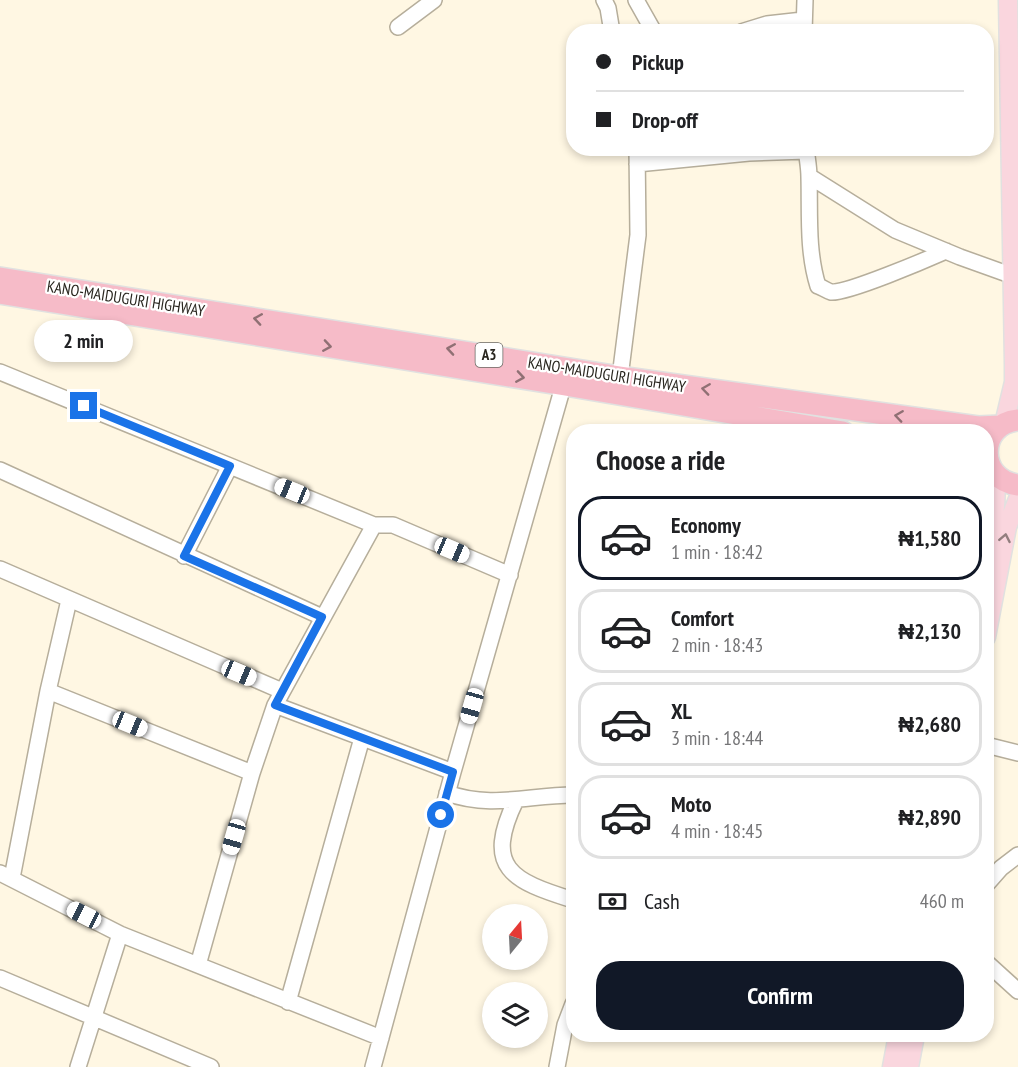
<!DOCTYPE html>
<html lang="en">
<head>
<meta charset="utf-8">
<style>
  body { margin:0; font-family:"PT Sans Narrow",sans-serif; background:#f6f6f6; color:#202124; height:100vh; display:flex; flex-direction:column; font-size:22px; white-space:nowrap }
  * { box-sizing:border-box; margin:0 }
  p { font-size:20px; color:#757577 }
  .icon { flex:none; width:33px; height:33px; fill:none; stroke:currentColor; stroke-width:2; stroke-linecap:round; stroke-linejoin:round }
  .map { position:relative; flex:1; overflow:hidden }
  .side { position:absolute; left:566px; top:424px; width:428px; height:618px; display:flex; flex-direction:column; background:#fff; border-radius:24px; box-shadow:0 3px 9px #0003 }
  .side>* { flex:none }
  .top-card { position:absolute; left:566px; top:24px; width:428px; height:132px; border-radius:24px; box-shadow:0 3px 9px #0003; display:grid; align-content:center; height:132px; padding:0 30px; background:#fff }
  .needle { width:39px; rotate:18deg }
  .buttons { position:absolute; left:482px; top:904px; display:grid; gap:12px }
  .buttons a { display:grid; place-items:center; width:66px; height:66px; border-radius:50%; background:#fff; box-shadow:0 3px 9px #0003; font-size:30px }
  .end { position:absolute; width:27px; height:27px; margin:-14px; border:8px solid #1a73e8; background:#fff; box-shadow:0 0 0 3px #fff }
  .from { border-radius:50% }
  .bubble { position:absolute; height:42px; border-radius:21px; background:#fff; box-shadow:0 3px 9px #0003; font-size:20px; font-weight:700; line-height:42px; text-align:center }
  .car { position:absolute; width:18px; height:36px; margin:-18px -9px; border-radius:8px; box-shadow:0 0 4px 2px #0007; background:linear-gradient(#fff 24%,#345 0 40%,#fff 0 76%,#345 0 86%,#fff 0) }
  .top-card b { display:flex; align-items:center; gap:21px; height:57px; font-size:22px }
  .top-card b+b { border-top:2px solid #e0e0e0 }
  .top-card i { width:15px; height:15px; background:#202124 }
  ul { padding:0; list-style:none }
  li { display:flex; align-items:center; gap:18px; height:84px; margin:0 12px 9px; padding:0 18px; border:3px solid #e0e0e0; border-radius:24px }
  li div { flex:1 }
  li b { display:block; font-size:22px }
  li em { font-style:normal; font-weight:700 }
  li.selected { border-color:#111827 }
  li>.icon { width:54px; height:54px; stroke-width:1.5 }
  h2 { padding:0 30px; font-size:27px; line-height:72px }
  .pay { display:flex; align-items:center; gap:15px; height:66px; padding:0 30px; font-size:22px }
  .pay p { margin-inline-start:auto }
  .primary-button { display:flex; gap:12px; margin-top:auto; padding:12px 30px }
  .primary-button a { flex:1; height:69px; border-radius:24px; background:#111827; color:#fff; font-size:24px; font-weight:700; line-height:69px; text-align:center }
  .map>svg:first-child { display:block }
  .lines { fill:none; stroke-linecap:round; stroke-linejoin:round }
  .minor-casing { stroke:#b6ae9b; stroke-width:18 }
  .major-casing { stroke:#e1e1e0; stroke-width:21 }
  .highway-casing { stroke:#e1e1e0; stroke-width:24 }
  .minor { stroke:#fff; stroke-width:15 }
  .major { stroke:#fad6de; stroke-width:18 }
  .highway { stroke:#f6bbc8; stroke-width:21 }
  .oneway { stroke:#907074 }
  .oneway2 { stroke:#927e7e }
  .route { stroke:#1a73e8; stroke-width:8 }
  .labels { text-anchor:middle; stroke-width:4.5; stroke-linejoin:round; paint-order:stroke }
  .shield { fill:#fff; stroke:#696762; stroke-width:1.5 }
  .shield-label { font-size:15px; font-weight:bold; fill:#29261f }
  .street-label { font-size:16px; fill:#29261f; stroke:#fff }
</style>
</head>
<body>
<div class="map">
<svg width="1018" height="1067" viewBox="0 0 1018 1067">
  <rect width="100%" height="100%" fill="#fff7e3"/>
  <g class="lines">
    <defs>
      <path id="minor" d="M 604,0 L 608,8 L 612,32
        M 636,0 L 654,32
        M 398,27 L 434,0
        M 741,32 L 767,24 L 803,20
        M 804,32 L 805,0
        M 806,148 C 807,158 809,167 809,177 C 810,213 807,251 818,286 C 822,287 827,291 831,292 C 846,294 928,259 946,251
        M 637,164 L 749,153 L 806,151
        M 809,176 L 895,230 L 960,257 L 1013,276
        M 0,372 L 374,525
        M 620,377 L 638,235 L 637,148
        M 0,470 L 322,617
        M 184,556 L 230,466
        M 0,569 L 282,691
        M 48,691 L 252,773
        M 275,705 L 453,772
        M 986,745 L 1018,753
        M 447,793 C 491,809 529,795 573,795
        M 516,800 C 483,868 512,881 573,900
        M 0,873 L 120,934 L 381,1038
        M 12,878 L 48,691 L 69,600
        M 986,885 L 1001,868 L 1018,855
        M 986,962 L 1018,991
        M 198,965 L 252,773 L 275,705 L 374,525 L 393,525 L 510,575
        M 0,978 L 211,1067
        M 288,1002 L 362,738
        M 78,1067 L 120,934
        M 373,1067 L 453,772 L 566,376
        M 557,1067 L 565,1025 L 573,1004"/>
      <path id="major" d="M 1004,424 L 1014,382 L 1014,365 L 1008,0
        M 986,560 C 991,531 1000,500 993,471
        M 986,637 L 1007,527 L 1018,499
        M 892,1067 L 898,1035
        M 909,1067 L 915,1035"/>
      <path id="highway" d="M 0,278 L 620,377 L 978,427 L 1001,426
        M 0,293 L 565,385 L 843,432
        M 1018,420 C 977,424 977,480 1018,485"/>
    </defs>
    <use href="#minor" class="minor-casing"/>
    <use href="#major" class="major-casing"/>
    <use href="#highway" class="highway-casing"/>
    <use href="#minor" class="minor"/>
    <use href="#major" class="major"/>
    <use href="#highway" class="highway"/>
  </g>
  <defs><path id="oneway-chevron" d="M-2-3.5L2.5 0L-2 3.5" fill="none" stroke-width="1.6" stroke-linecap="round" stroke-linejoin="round" transform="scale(1.5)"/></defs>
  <g class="oneway">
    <use href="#oneway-chevron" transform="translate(258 319) rotate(-171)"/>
    <use href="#oneway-chevron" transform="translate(327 346) rotate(9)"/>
    <use href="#oneway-chevron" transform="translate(451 349) rotate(-171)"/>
    <use href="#oneway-chevron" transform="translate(520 377) rotate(9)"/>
    <use href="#oneway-chevron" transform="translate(706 389) rotate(-172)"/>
    <use href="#oneway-chevron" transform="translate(899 416) rotate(-172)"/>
  </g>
  <use class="oneway2" href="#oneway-chevron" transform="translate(1005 538) rotate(-79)"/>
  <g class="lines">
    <path class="route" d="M 84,406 L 230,466 L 184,556 L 322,617 L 275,705 L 453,772 L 441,815"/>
  </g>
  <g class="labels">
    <rect class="shield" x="475.5" y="343" width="27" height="24" rx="4.5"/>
    <g class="shield-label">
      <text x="489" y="360">A3</text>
    </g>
    <g class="street-label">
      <text transform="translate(126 298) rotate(9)" y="6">KANO-MAIDUGURI HIGHWAY</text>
      <text transform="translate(607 374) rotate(9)" y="6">KANO-MAIDUGURI HIGHWAY</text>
    </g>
  </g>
</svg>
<div class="buttons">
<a><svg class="needle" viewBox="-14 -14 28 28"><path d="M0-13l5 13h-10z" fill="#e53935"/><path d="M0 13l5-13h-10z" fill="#757577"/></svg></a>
<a><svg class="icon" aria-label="layers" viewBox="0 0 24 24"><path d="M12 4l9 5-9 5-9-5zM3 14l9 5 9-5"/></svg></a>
</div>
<i class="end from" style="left:441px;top:815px"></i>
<i class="end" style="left:84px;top:406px"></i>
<div class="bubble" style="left:34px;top:320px;width:99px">2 min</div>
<i class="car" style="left:292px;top:491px;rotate:292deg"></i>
<i class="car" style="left:452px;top:550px;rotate:113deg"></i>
<i class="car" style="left:239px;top:673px;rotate:113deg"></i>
<i class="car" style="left:472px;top:706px;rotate:196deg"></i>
<i class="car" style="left:130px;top:724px;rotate:112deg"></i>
<i class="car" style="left:234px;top:837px;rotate:196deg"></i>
<i class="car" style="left:84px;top:915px;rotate:297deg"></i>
<div class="top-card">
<b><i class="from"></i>Pickup</b>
<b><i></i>Drop-off</b>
</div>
<section class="side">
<h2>Choose a ride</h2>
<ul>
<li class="selected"><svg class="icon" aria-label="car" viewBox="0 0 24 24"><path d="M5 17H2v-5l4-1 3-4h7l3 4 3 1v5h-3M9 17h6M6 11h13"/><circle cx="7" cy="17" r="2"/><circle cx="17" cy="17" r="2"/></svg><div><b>Economy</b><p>1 min · 18:42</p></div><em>₦1,580</em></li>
<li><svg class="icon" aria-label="car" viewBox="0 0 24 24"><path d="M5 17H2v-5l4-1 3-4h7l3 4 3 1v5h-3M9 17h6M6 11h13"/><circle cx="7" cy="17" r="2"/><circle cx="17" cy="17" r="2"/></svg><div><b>Comfort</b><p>2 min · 18:43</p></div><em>₦2,130</em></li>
<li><svg class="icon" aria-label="car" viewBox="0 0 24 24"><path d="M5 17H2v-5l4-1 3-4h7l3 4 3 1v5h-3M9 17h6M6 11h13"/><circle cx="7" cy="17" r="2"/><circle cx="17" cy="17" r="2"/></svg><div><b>XL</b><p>3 min · 18:44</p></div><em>₦2,680</em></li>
<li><svg class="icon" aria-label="car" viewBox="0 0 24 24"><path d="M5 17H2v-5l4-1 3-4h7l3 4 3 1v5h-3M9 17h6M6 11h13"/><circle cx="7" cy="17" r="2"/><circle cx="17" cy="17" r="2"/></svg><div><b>Moto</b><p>4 min · 18:45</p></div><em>₦2,890</em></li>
</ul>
<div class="pay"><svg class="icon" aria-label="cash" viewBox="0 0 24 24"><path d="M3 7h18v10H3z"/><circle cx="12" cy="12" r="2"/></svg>Cash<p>460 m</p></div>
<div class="primary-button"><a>Confirm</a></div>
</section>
</div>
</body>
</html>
